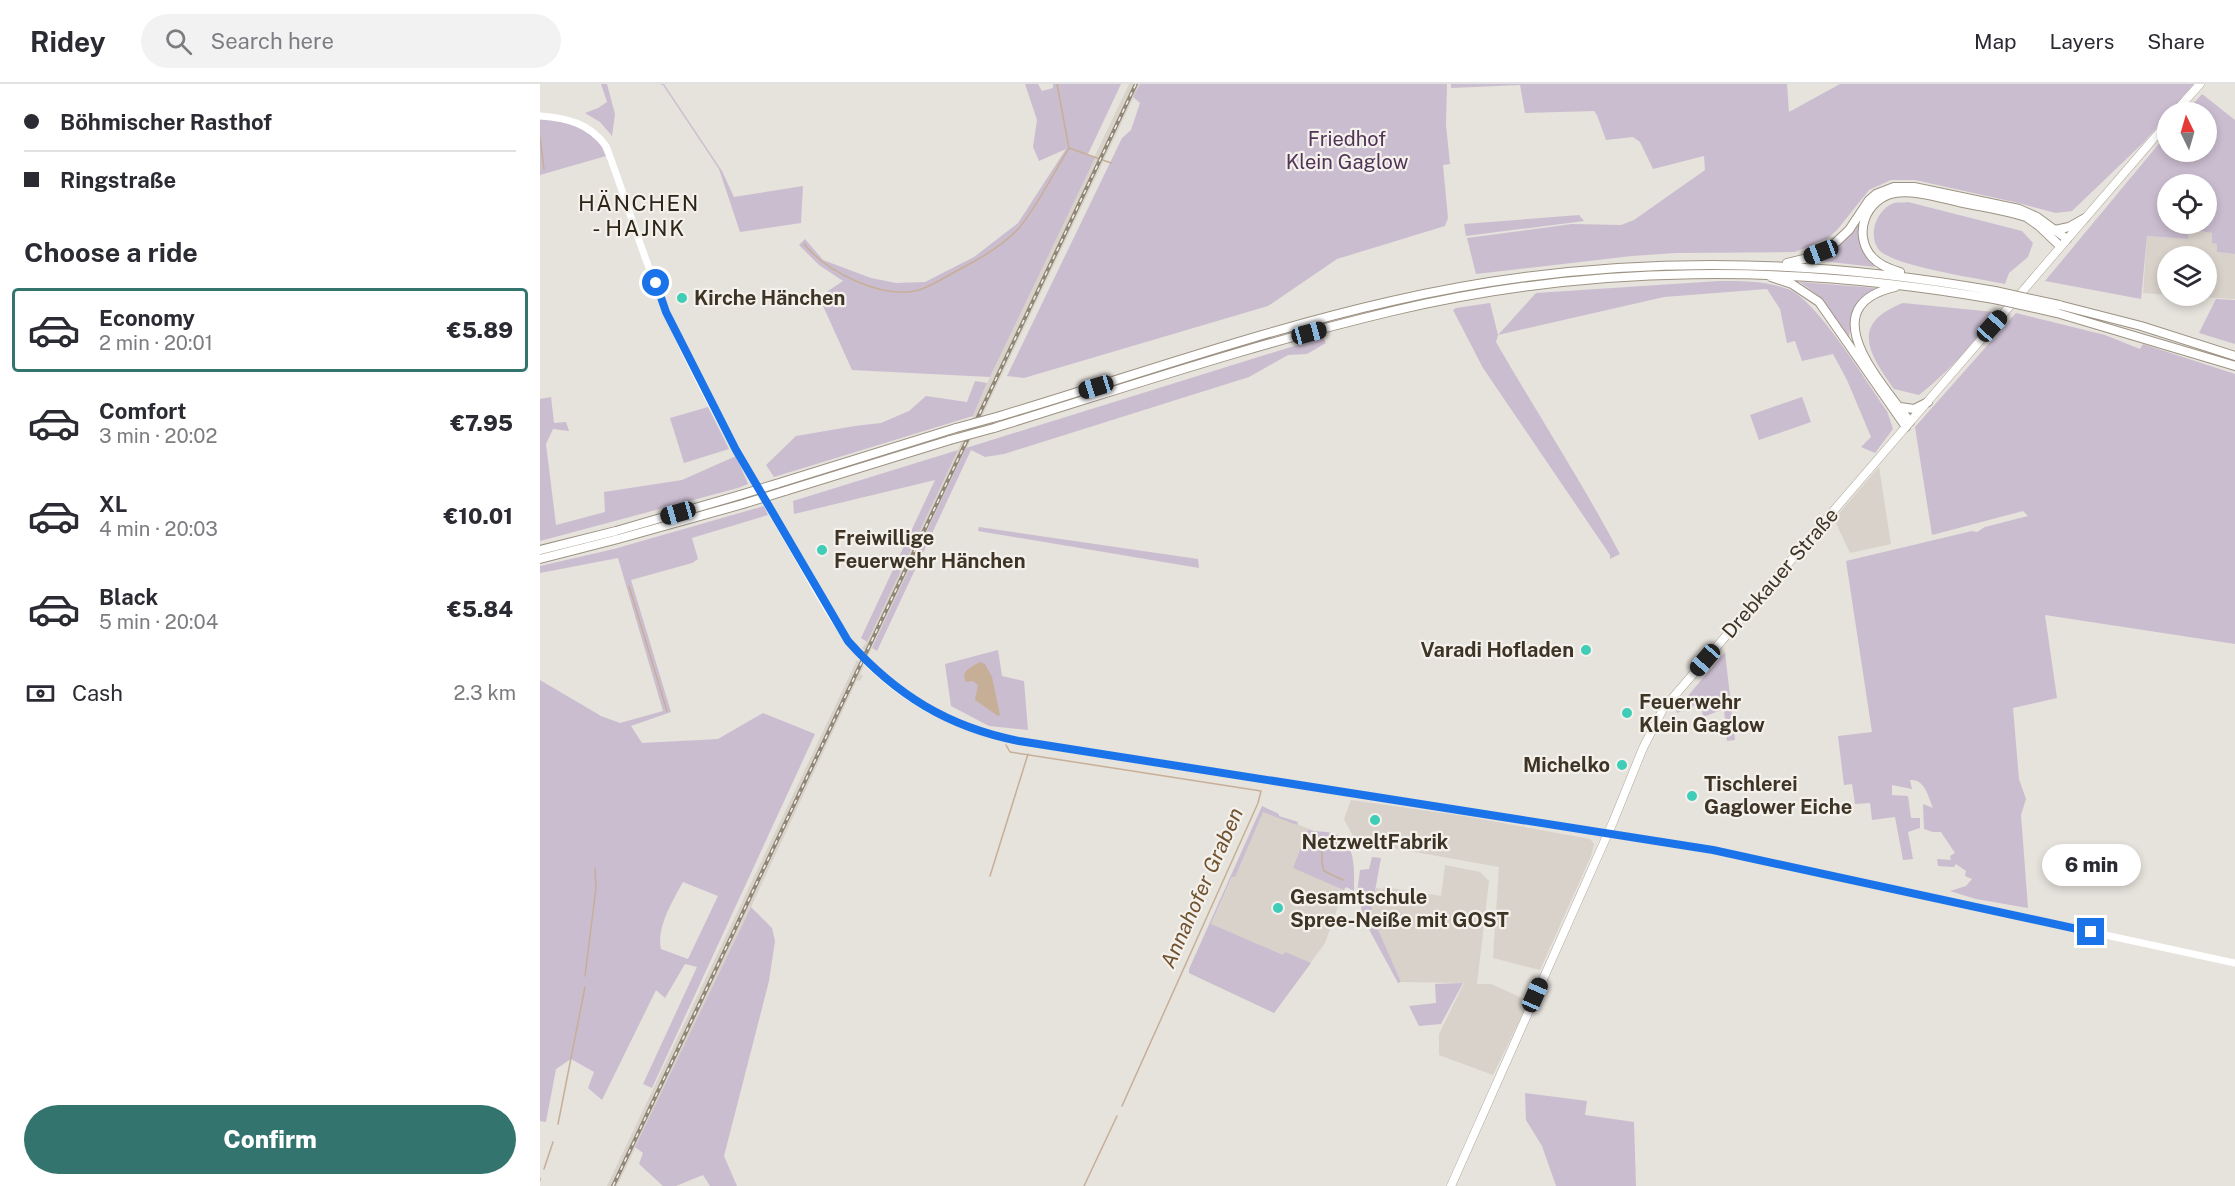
<!DOCTYPE html>
<html lang="en">
<head>
<meta charset="utf-8">
<style>
  body { margin:0; font-family:"Public Sans",sans-serif; background:#f2f2f3; color:#2b2b33; height:100vh; display:flex; flex-direction:column; font-size:22px; white-space:nowrap }
  * { box-sizing:border-box; margin:0 }
  p { font-size:20px; color:#7c7c81 }
  .icon { flex:none; width:33px; height:33px; fill:none; stroke:currentColor; stroke-width:2; stroke-linecap:round; stroke-linejoin:round }
  .map { position:relative; flex:1; overflow:hidden }
  .panel { display:flex; flex-direction:column; background:#fff; width:540px }
  .panel>* { flex:none }
  .banner { display:grid; align-content:center; height:132px; padding:0 24px; background:#fff }
  .needle { width:39px; rotate:355deg }
  .fabs { position:absolute; left:1617px; top:18px; display:grid; gap:12px }
  .fabs a { display:grid; place-items:center; width:60px; height:60px; border-radius:50%; background:#fff; box-shadow:0 3px 9px #0003; font-size:30px }
  .end { position:absolute; width:27px; height:27px; margin:-14px; border:8px solid #1a73e8; background:#fff; box-shadow:0 0 0 3px #fff }
  .from { border-radius:50% }
  .bubble { position:absolute; height:42px; border-radius:21px; background:#fff; box-shadow:0 3px 9px #0003; font-size:20px; font-weight:800; line-height:42px; text-align:center }
  .car { position:absolute; width:18px; height:36px; margin:-18px -9px; border-radius:8px; box-shadow:0 0 4px 2px #0007; background:linear-gradient(#222 24%,#8ab4d8 0 40%,#222 0 76%,#8ab4d8 0 86%,#222 0) }
  .banner b { display:flex; align-items:center; gap:21px; height:57px; font-size:22px }
  .banner b+b { border-top:2px solid #e1e1e2 }
  .banner i { width:15px; height:15px; background:#2b2b33 }
  ul { padding:0; list-style:none }
  li { display:flex; align-items:center; gap:18px; height:84px; margin:0 12px 9px; padding:0 12px; border:3px solid transparent; border-radius:6px }
  li div { flex:1 }
  li b { display:block; font-size:22px }
  li em { font-style:normal; font-weight:800 }
  li.on { border-color:#34746e }
  li>.icon { width:54px; height:54px; stroke-width:1.5 }
  h2 { padding:0 24px; font-size:27px; line-height:72px }
  .pay { display:flex; align-items:center; gap:15px; height:66px; padding:0 24px; font-size:22px }
  .pay p { margin-inline-start:auto }
  .primary-button { display:flex; gap:12px; margin-top:auto; padding:12px 24px }
  .primary-button a { flex:1; height:69px; border-radius:36px; background:#34746e; color:#fff; font-size:24px; font-weight:800; line-height:69px; text-align:center }
  header { display:flex; align-items:center; gap:36px; box-sizing:border-box; height:84px; padding:0 30px; background:#fff; border-bottom:2px solid #e1e1e2 }
  header strong { font-size:28px }
  nav { display:flex; gap:33px; margin-inline-start:auto; font-size:21px }
  .search { width:420px; height:54px; background:#f2f2f3; display:flex; align-items:center; gap:15px; box-sizing:border-box; padding:0 21px; border-radius:33px; color:#7c7c81; font-size:22px }
  main { display:flex; flex:1; min-height:0 }
  .map>svg:first-child { display:block }
  .built { fill:#d8d2ca }
  .green { fill:#cbbdd0; fill-rule:evenodd }
  .water { fill:#c7af97 }
  .lines { fill:none; stroke-linecap:round; stroke-linejoin:round }
  .stream { stroke:#c7af97; stroke-width:1.5 }
  .primary-casing { stroke:#b2a99c; stroke-width:9 }
  .highway-casing { stroke:#9d9384; stroke-width:10 }
  .secondary { stroke:#fff; stroke-width:7 }
  .primary { stroke:#fff; stroke-width:8 }
  .highway { stroke:#fff; stroke-width:8 }
  .rail-casing { stroke:#908676; stroke-width:4 }
  .rail { stroke:#f4f0eb; stroke-width:1.5; stroke-dasharray:4.5; stroke-linecap:butt }
  .highway-bridge-casing { stroke:#9d9384; stroke-width:10; stroke-linecap:butt }
  .highway-bridge { stroke:#fff; stroke-width:8 }
  .route { stroke:#1a73e8; stroke-width:8 }
  .poi-dot { fill:#3fcdb7; stroke:#f4f0eb; stroke-width:2 }
  .labels { text-anchor:middle; stroke-width:4.5; stroke-linejoin:round; paint-order:stroke }
  .park-label { font-size:20px; fill:#513358; stroke:#f4f0eb }
  .poi-label { font-size:20px; font-weight:bold; fill:#3d3426; stroke:#f4f0eb; text-anchor:start }
  .street-label { font-size:20px; fill:#3d3426; stroke:#f4f0eb }
  .water-label { font-size:21px; font-style:italic; fill:#705330; stroke:#f4f0eb }
  .quarter-label { font-size:22px; letter-spacing:1.5px; fill:#2d2618; stroke:#f4f0eb }
</style>
</head>
<body>
<header>
<strong>Ridey</strong>
<div class="search"><svg class="icon" aria-label="search" viewBox="0 0 24 24"><circle cx="10" cy="10" r="6"/><path d="M15 15l6 6"/></svg>Search here</div>
<nav><a>Map</a><a>Layers</a><a>Share</a></nav>
</header>
<main>
<section class="panel">
<div class="banner">
<b><i class="from"></i>Böhmischer Rasthof</b>
<b><i></i>Ringstraße</b>
</div>
<h2>Choose a ride</h2>
<ul>
<li class="on"><svg class="icon" aria-label="car" viewBox="0 0 24 24"><path d="M5 17H2v-5l4-1 3-4h7l3 4 3 1v5h-3M9 17h6M6 11h13"/><circle cx="7" cy="17" r="2"/><circle cx="17" cy="17" r="2"/></svg><div><b>Economy</b><p>2 min · 20:01</p></div><em>€5.89</em></li>
<li><svg class="icon" aria-label="car" viewBox="0 0 24 24"><path d="M5 17H2v-5l4-1 3-4h7l3 4 3 1v5h-3M9 17h6M6 11h13"/><circle cx="7" cy="17" r="2"/><circle cx="17" cy="17" r="2"/></svg><div><b>Comfort</b><p>3 min · 20:02</p></div><em>€7.95</em></li>
<li><svg class="icon" aria-label="car" viewBox="0 0 24 24"><path d="M5 17H2v-5l4-1 3-4h7l3 4 3 1v5h-3M9 17h6M6 11h13"/><circle cx="7" cy="17" r="2"/><circle cx="17" cy="17" r="2"/></svg><div><b>XL</b><p>4 min · 20:03</p></div><em>€10.01</em></li>
<li><svg class="icon" aria-label="car" viewBox="0 0 24 24"><path d="M5 17H2v-5l4-1 3-4h7l3 4 3 1v5h-3M9 17h6M6 11h13"/><circle cx="7" cy="17" r="2"/><circle cx="17" cy="17" r="2"/></svg><div><b>Black</b><p>5 min · 20:04</p></div><em>€5.84</em></li>
</ul>
<div class="pay"><svg class="icon" aria-label="cash" viewBox="0 0 24 24"><path d="M3 7h18v10H3z"/><circle cx="12" cy="12" r="2"/></svg>Cash<p>2.3 km</p></div>
<div class="primary-button"><a>Confirm</a></div>
</section>
<div class="map">
<svg width="1695" height="1102" viewBox="0 0 1695 1102">
  <rect width="100%" height="100%" fill="#e6e2dc"/>
  <path class="built" d="M 589,0 L 600,0 L 329,570 L 322,564 L 327,557 L 418,366 L 450,293 Z
    M 1649,145 L 1673,149 L 1672,159 L 1677,160 L 1677,168 L 1695,170 L 1695,215 L 1641,212 L 1666,212 L 1666,172 L 1628,172 L 1627,211 L 1603,209 L 1607,152 L 1648,155 Z
    M 1339,383 L 1351,460 L 1310,469 L 1294,435 Z
    M 317,576 L 324,582 L 320,590 L 323,592 L 320,597 L 317,596 L 211,823 L 77,1102 L 67,1102 Z
    M 811,716 L 924,732 L 1050,755 L 1054,760 L 1051,772 L 1000,886 L 953,874 L 959,783 L 819,758 L 813,752 L 804,735 Z
    M 723,726 L 774,747 L 771,770 L 805,803 L 785,859 L 734,929 L 649,889 Z
    M 905,781 L 940,788 L 949,797 L 937,900 L 951,900 L 989,917 L 953,991 L 899,971 L 899,950 L 924,899 L 861,898 L 831,829 L 836,804 L 843,805 L 844,803 L 901,812 Z"/>
  <path class="green" d="M 61,0 L 67,0 L 75,30 L 72,52 L 60,38 L 45,29 L 58,24 L 67,18 Z
    M 119,0 L 124,0 L 182,87 L 194,113 L 263,102 L 261,139 L 200,148 L 179,85 L 123,1 Z
    M 485,0 L 498,0 L 502,7 L 513,4 L 513,0 L 581,0 L 548,70 L 542,69 L 555,74 L 450,293 L 312,286 L 279,213 L 303,197 L 279,181 L 259,161 L 265,155 L 283,176 L 331,194 L 356,199 L 385,198 L 434,173 L 478,139 L 526,65 L 499,77 L 493,63 L 497,36 Z
    M 600,0 L 907,0 L 906,41 L 910,80 L 903,81 L 908,134 L 905,142 L 797,175 L 728,222 L 484,294 L 467,292 L 582,54 L 591,46 L 600,19 L 593,13 Z
    M 911,0 L 1247,0 L 1249,28 L 1300,0 L 1654,0 L 1603,59 L 1532,127 L 1516,129 L 1474,118 L 1375,96 L 1351,96 L 1329,106 L 1297,146 L 1288,154 L 1255,168 L 1136,169 L 1092,172 L 936,190 L 927,154 L 1032,140 L 1081,141 L 1094,136 L 1165,86 L 1164,72 L 1113,85 L 1100,58 L 1093,53 L 1066,56 L 1057,31 L 1054,27 L 985,29 L 980,1 L 911,4 Z
    M 1662,10 L 1695,36 L 1695,170 L 1677,168 L 1677,160 L 1672,159 L 1672,149 L 1649,145 L 1648,155 L 1607,152 L 1601,215 L 1505,197 L 1627,50 L 1628,68 L 1666,68 L 1666,28 L 1646,28 ZM 1628,100 L 1666,100 L 1666,140 L 1628,140 Z
    M 0,35 C 18,36 45,39 57,55 C 61,60 63,67 66,72 L 0,91 Z
    M 1368,118 L 1482,147 L 1493,159 L 1488,173 L 1469,189 L 1465,200 C 1441,195 1353,182 1339,166 C 1327,151 1337,125 1354,119 C 1358,118 1364,119 1368,118 Z
    M 1039,131 L 1044,137 L 926,152 L 924,140 Z
    M 1318,140 L 1323,166 L 1335,183 L 1281,177 L 1281,172 Z
    M 1179,197 C 1203,197 1226,197 1248,205 C 1277,216 1327,299 1347,327 L 1353,345 L 1335,369 L 1321,363 L 1331,353 L 1307,296 L 1293,270 L 1262,277 L 1255,257 L 1247,259 L 1240,225 L 1227,205 L 1124,213 L 958,251 L 956,258 C 997,329 1042,398 1080,470 L 1070,475 L 1070,471 L 943,284 L 913,226 L 916,224 L 950,219 L 958,251 L 996,209 Z
    M 1260,198 L 1336,204 C 1317,215 1311,232 1309,253 L 1279,212 Z
    M 1676,215 L 1695,216 L 1695,260 L 1659,249 Z
    M 1363,219 L 1454,228 C 1436,259 1407,289 1379,311 L 1354,305 C 1329,270 1309,240 1363,219 Z
    M 1476,229 L 1565,251 L 1600,265 L 1603,260 L 1695,290 L 1695,560 L 1505,531 L 1517,614 L 1473,624 L 1479,695 L 1486,715 L 1481,731 L 1488,824 L 1436,815 L 1410,807 L 1426,802 L 1432,795 L 1425,792 L 1426,787 L 1416,780 L 1414,783 L 1398,782 L 1397,775 L 1411,776 L 1410,772 L 1415,769 L 1401,748 L 1393,748 L 1384,745 L 1383,720 L 1393,724 C 1388,712 1385,695 1370,696 L 1372,705 L 1352,701 L 1352,711 L 1368,712 L 1371,734 L 1380,734 L 1380,744 L 1368,748 L 1373,775 L 1363,776 L 1355,733 L 1332,736 L 1330,719 L 1315,720 L 1312,700 L 1304,701 L 1298,652 L 1332,648 L 1306,477 L 1432,447 L 1437,448 L 1445,443 L 1488,432 L 1483,427 L 1392,451 L 1375,343 Z
    M 783,253 L 786,259 L 767,270 L 748,271 L 709,293 L 464,370 L 445,373 L 431,366 L 337,567 L 332,564 L 426,364 Z
    M 435,297 L 447,299 L 433,332 L 234,393 L 226,381 L 256,352 L 315,342 L 341,339 L 369,327 L 386,312 L 427,318 Z
    M 11,313 L 14,339 L 26,338 L 29,347 L 13,345 L 6,360 L 16,441 L 65,428 L 64,408 L 142,396 L 196,372 L 208,400 L 198,404 L 0,457 L 0,315 Z
    M 1262,313 L 1271,338 L 1219,356 L 1210,331 Z
    M 168,323 L 189,365 L 144,379 L 130,334 Z
    M 418,366 L 327,558 L 321,554 L 395,396 L 254,430 L 253,417 Z
    M 224,422 L 228,431 L 152,454 L 158,475 L 152,479 L 91,496 L 131,628 L 91,642 L 102,659 L 178,655 L 223,629 L 275,650 L 112,1004 L 103,1000 L 157,883 L 145,880 L 125,914 L 116,906 L 62,1016 L 48,1004 L 54,988 L 31,975 L 16,985 L 6,1038 L 0,1037 L 0,596 L 61,632 L 80,639 L 123,627 L 78,474 L 0,489 L 0,482 L 74,465 ZM 143,798 L 178,812 L 148,875 L 121,865 C 116,844 133,816 143,798 Z
    M 439,443 L 658,475 L 659,484 L 438,447 Z
    M 458,566 L 462,592 L 484,597 L 488,646 L 449,642 L 411,622 L 405,580 Z
    M 1185,568 L 1195,656 L 1187,657 L 1184,625 L 1163,633 L 1161,619 L 1137,629 L 1136,626 Z
    M 722,722 L 739,730 L 739,732 L 758,738 L 757,741 L 723,728 L 695,793 L 692,793 L 671,840 L 743,871 L 745,868 L 771,879 L 734,929 L 649,889 L 649,885 Z
    M 768,746 C 776,748 784,747 792,749 C 817,756 814,786 814,807 L 806,803 L 804,806 L 753,784 Z
    M 832,773 L 841,774 L 831,829 L 861,898 L 858,899 L 825,838 L 817,809 L 820,786 L 829,785 Z
    M 211,823 L 232,844 L 235,857 L 229,897 L 184,1072 L 197,1102 L 170,1102 L 163,1091 L 136,1102 L 123,1102 L 99,1080 L 103,1069 L 95,1063 Z
    M 923,899 L 901,940 L 879,942 L 869,922 L 896,919 L 895,900 Z
    M 985,1009 L 1047,1017 L 1045,1031 L 1094,1038 L 1096,1102 L 1016,1102 L 1002,1062 L 986,1036 Z"/>
  <path class="water" d="M 440,578 L 445,580 L 452,593 L 460,631 L 458,632 L 435,616 L 438,601 L 433,597 L 426,598 C 420,587 431,583 440,578 Z"/>
  <g class="lines">
    <path class="stream" d="M 517,0 L 529,64 L 571,79
      M 0,53 L 4,85
      M 264,160 C 287,188 342,216 379,206 C 394,201 410,190 424,183 C 443,173 466,159 480,143 C 499,119 513,90 529,64
      M 89,502 L 127,627
      M 466,661 L 470,668 L 721,707 L 718,719 L 582,1022
      M 782,752 L 782,779 L 784,787 L 803,796
      M 450,792 L 488,670
      M 45,892 L 56,804 L 55,784
      M 18,1040 L 45,903
      M 4,1085 L 13,1058
      M 0,1096 L 0,1094
      M 544,1102 L 577,1032"/>
    <defs>
      <path id="primary" d="M 1635,28 L 1660,0
        M 911,1102 L 1073,738 L 1103,664 L 1123,625 L 1628,38"/>
      <path id="highway" d="M 1515,146 L 1529,143 L 1545,134
        M 1247,179 L 1268,174 L 1292,162 L 1309,146 L 1329,116 L 1336,110 L 1354,103 L 1374,103 L 1479,125 L 1497,133 L 1527,155
        M 1360,188 C 1349,185 1339,181 1332,173 C 1312,150 1326,114 1355,109 C 1376,106 1399,114 1419,118 C 1441,123 1464,126 1486,133 L 1499,142 L 1520,162
        M 1231,193 L 1252,200 L 1279,218 L 1366,343
        M 1355,203 C 1269,223 1343,300 1370,338
        M 1519,221 L 1601,242 L 1695,272
        M 1517,229 L 1695,282
        M 1360,323 L 1374,325 L 1388,318
        M 460,332 C 590,293 720,247 852,217 C 1051,171 1255,171 1455,207
        M 454,344 C 587,303 718,259 853,227 C 1050,180 1255,180 1454,215
        M 236,400 L 416,344
        M 245,407 L 410,356
        M 0,466 L 76,447 L 200,411
        M 0,475 L 78,455 L 203,420"/>
    </defs>
    <use href="#primary" class="primary-casing"/>
    <use href="#highway" class="highway-casing"/>
    <path class="secondary" d="M 0,32 C 27,34 49,39 66,62 C 87,117 103,175 127,229 C 162,309 207,386 251,462 C 272,497 294,543 322,573 C 364,618 419,646 479,657 L 1173,766 L 1695,879"/>
    <use href="#primary" class="primary"/>
    <use href="#highway" class="highway"/>
    <defs>
      <path id="rail" d="M 73,1102 L 596,0"/>
    </defs>
    <use href="#rail" class="rail-casing"/>
    <use href="#rail" class="rail"/>
    <defs>
      <path id="highway-bridge" d="M 1455,207 L 1519,221
        M 1454,215 L 1517,229
        M 416,344 L 460,332
        M 410,356 L 454,344
        M 200,411 L 236,400
        M 203,420 L 245,407"/>
    </defs>
    <use href="#highway-bridge" class="highway-bridge-casing"/>
    <use href="#highway-bridge" class="highway-bridge"/>
  </g>
  <g class="lines">
    <path class="route" d="M 116,199 L 126,228 L 196,366 L 308,557 C 356,611 408,643 479,657 L 1173,766 L 1551,848"/>
  </g>
  <g class="poi-dot">
    <circle cx="142" cy="214" r="6"/>
    <circle cx="282" cy="466" r="6"/>
    <circle cx="1046" cy="566" r="6"/>
    <circle cx="1087" cy="629" r="6"/>
    <circle cx="1082" cy="681" r="6"/>
    <circle cx="1152" cy="712" r="6"/>
    <circle cx="835" cy="736" r="6"/>
    <circle cx="738" cy="824" r="6"/>
  </g>
  <g class="labels">
    <g class="park-label">
      <text x="807" y="62">Friedhof<tspan x="807" dy="23">Klein Gaglow</tspan></text>
    </g>
    <g class="poi-label">
      <text x="154" y="221">Kirche Hänchen</text>
      <text x="294" y="461">Freiwillige<tspan x="294" dy="23">Feuerwehr Hänchen</tspan></text>
      <text x="1034" y="573" text-anchor="end">Varadi Hofladen</text>
      <text x="1099" y="625">Feuerwehr<tspan x="1099" dy="23">Klein Gaglow</tspan></text>
      <text x="1070" y="688" text-anchor="end">Michelko</text>
      <text x="1164" y="707">Tischlerei<tspan x="1164" dy="23">Gaglower Eiche</tspan></text>
      <text x="835" y="765" text-anchor="middle">NetzweltFabrik</text>
      <text x="750" y="820">Gesamtschule<tspan x="750" dy="23">Spree-Neiße mit GOST</tspan></text>
    </g>
    <g class="street-label">
      <text transform="translate(1240 489) rotate(-49)" y="7">Drebkauer Straße</text>
    </g>
    <g class="water-label">
      <text transform="translate(662 804) rotate(-66)" y="7">Annahofer Graben</text>
    </g>
    <g class="quarter-label">
      <text x="99" y="127">HÄNCHEN<tspan x="99" dy="25">- HAJNK</tspan></text>
    </g>
  </g>
</svg>
<div class="fabs">
<a><svg class="needle" viewBox="-14 -14 28 28"><path d="M0-13l5 13h-10z" fill="#e53935"/><path d="M0 13l5-13h-10z" fill="#7c7c81"/></svg></a>
<a><svg class="icon" aria-label="locate" viewBox="0 0 24 24"><circle cx="12" cy="12" r="6"/><path d="M12 2v4M12 18v4M2 12h4M18 12h4"/></svg></a>
<a><svg class="icon" aria-label="layers" viewBox="0 0 24 24"><path d="M12 4l9 5-9 5-9-5zM3 14l9 5 9-5"/></svg></a>
</div>
<i class="end from" style="left:116px;top:199px"></i>
<i class="end" style="left:1551px;top:848px"></i>
<div class="bubble" style="left:1502px;top:760px;width:99px">6 min</div>
<i class="car" style="left:1281px;top:168px;rotate:249deg"></i>
<i class="car" style="left:1452px;top:242px;rotate:42deg"></i>
<i class="car" style="left:769px;top:249px;rotate:75deg"></i>
<i class="car" style="left:556px;top:303px;rotate:253deg"></i>
<i class="car" style="left:138px;top:429px;rotate:254deg"></i>
<i class="car" style="left:1165px;top:576px;rotate:221deg"></i>
<i class="car" style="left:995px;top:911px;rotate:24deg"></i>
</div>
</main>
</body>
</html>
